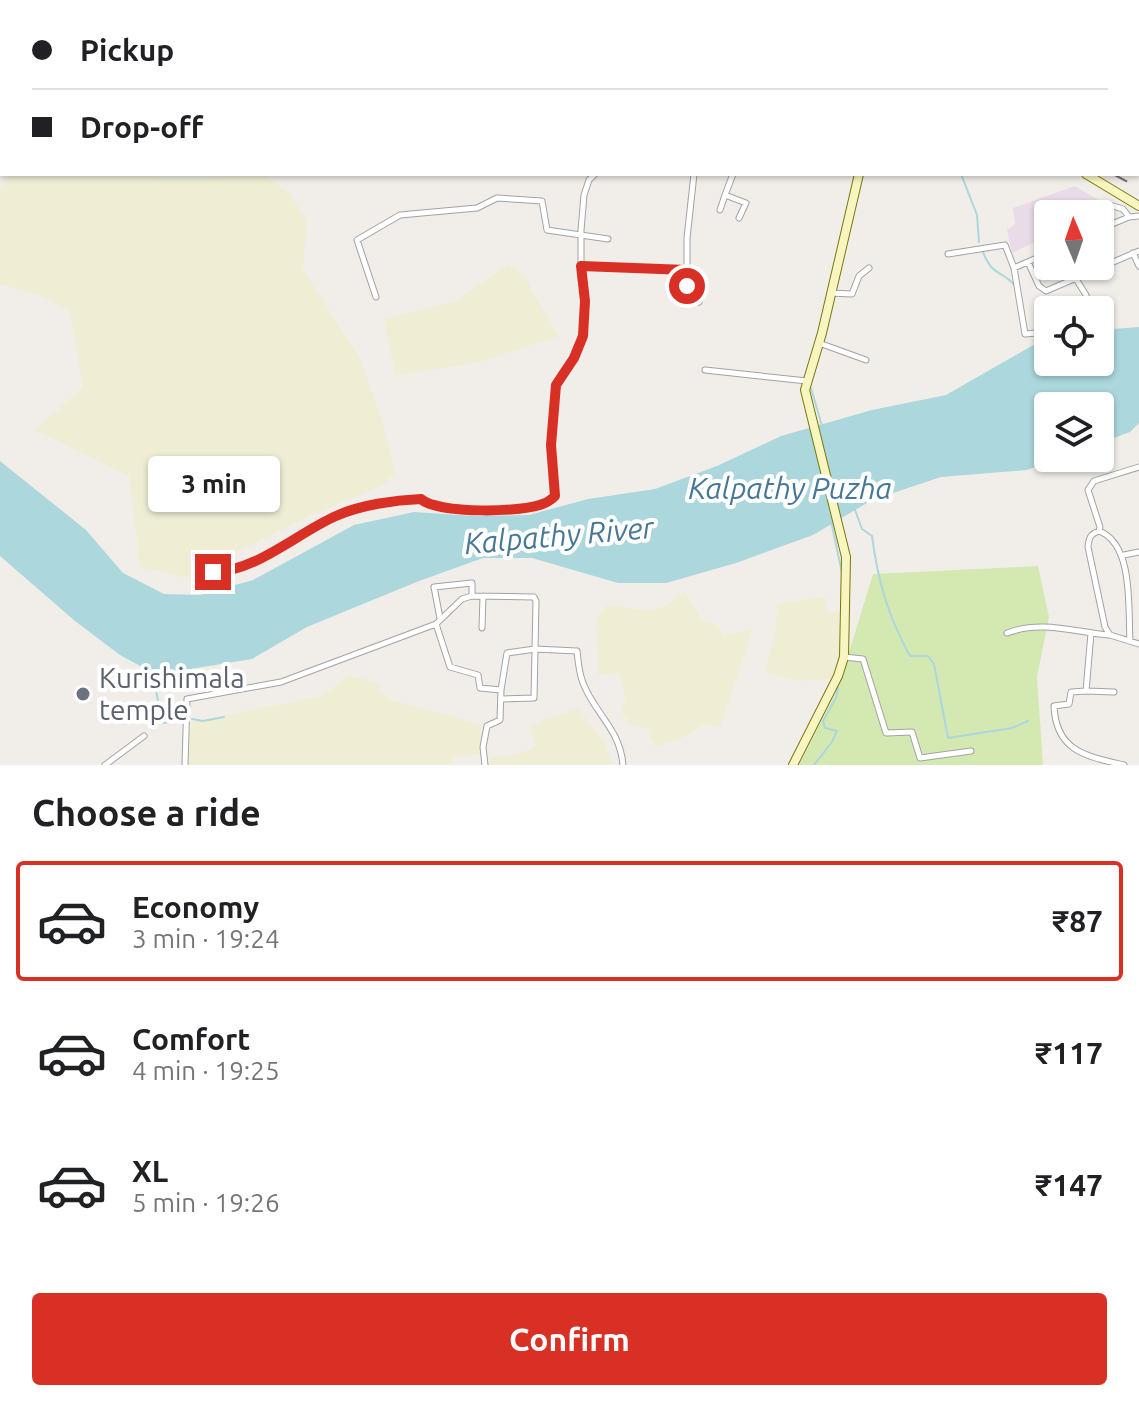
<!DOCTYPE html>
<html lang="en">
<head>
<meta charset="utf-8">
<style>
  body { margin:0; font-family:Ubuntu,sans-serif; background:#f6f6f6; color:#202124; height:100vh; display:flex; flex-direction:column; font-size:30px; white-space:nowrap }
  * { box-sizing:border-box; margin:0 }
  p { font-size:26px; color:#757577 }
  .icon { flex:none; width:44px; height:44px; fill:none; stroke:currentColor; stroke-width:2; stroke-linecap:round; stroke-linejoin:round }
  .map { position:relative; height:765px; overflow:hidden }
  .side { display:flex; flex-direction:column; background:#fff; flex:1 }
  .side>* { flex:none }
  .hud { position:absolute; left:0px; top:0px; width:1140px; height:176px; box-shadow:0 2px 6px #0004; display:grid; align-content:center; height:176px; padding:0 32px; background:#fff }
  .needle { width:52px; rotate:358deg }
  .controls { position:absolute; left:1034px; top:200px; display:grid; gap:16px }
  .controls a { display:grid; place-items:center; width:80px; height:80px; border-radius:8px; background:#fff; box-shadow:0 2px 6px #0004; font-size:40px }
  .end { position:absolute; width:36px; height:36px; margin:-18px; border:10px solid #d93025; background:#fff; box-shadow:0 0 0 4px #fff }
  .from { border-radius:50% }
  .bubble { position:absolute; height:56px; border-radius:8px; background:#fff; box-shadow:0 2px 6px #0004; font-size:26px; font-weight:700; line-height:56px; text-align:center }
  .hud b { display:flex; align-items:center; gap:28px; height:76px; font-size:30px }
  .hud b+b { border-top:2px solid #e0e0e0 }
  .hud i { width:20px; height:20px; background:#202124 }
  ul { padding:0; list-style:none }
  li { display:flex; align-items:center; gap:24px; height:120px; margin:0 16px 12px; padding:0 16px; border:4px solid transparent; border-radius:8px }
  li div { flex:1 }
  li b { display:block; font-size:30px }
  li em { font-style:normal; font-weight:700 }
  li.current { border-color:#d93025 }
  li>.icon { width:72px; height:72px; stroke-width:1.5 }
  h2 { padding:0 32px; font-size:36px; line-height:96px }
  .button { display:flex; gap:16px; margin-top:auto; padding:16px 32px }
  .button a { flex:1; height:92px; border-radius:8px; background:#d93025; color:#fff; font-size:32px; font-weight:700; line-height:92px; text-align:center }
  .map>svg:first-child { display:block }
  .industrial { fill:#eadbe9 }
  .farmland { fill:#efeed5 }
  .grass { fill:#d3e9b1 }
  .water { fill:#abd7dd }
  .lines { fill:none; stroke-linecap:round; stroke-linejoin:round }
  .stream { stroke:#abd7dd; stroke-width:2 }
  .canal { stroke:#abd7dd; stroke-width:5 }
  .minor-casing { stroke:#a3a3a3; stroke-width:7 }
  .tertiary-casing { stroke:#a3a3a3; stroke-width:9 }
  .secondary-casing { stroke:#787809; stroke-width:10 }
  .minor { stroke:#fff; stroke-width:5 }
  .tertiary { stroke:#fff; stroke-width:7 }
  .secondary { stroke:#f8f5c0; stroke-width:8 }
  .rail { stroke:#707070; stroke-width:2; stroke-dasharray:16 16; stroke-linecap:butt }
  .route { stroke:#d93025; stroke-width:10 }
  .worship-dot { fill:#6b7280; stroke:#fff; stroke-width:3 }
  .labels { text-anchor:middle; stroke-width:8; stroke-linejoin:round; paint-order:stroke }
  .worship-label { font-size:28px; fill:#5b616d; stroke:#fff; text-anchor:start }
  .water-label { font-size:30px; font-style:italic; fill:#477897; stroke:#fff }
</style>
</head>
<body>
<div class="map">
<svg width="1139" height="765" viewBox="0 0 1139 765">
  <rect width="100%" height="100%" fill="#f1eee9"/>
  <path class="industrial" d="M 1075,186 L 1110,207 L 1095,214 L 1048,214 L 1048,236 L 1012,253 L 1007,230 L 1015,224 L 1013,208 Z"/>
  <path class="farmland" d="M 11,174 L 131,174 L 178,179 L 263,174 L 289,193 L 307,220 L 303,269 L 360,358 L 384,426 L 395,473 L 382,486 L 313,514 L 186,578 L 140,567 L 129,476 L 35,430 L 83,387 L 70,312 L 45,298 L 0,284 L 0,188 Z
    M 508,264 L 527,279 L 533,293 L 559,336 L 476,363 L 395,375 L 384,319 L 456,301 Z
    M 684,591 L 700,614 L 699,619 L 718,625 L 723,636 L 752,629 L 750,639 L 720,727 L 706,724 L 678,740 L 655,747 L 647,729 L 630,724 L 620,710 L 626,700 L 620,674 L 598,675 L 596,620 L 607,605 L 643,610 L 663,607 Z
    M 825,596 L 827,612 L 839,612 L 841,650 L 834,679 L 798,681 L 765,673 L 776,630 L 777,604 Z
    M 349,675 L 375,682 L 389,699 L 482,725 L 480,755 L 453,756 L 452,765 L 188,765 L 191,722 L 322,696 Z
    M 579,709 L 605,743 L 612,765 L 490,765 L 490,758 L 519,754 L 536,746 L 530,728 L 545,719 Z"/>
  <path class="grass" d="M 1038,566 L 1049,617 L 1037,677 L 1043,765 L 799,765 L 838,688 L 873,574 Z"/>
  <path class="water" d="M 1139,327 L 1139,423 L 1130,432 L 1100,443 L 1100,406 L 1048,406 L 1048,458 L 1059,458 L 1027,470 L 941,477 L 872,500 L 813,535 L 736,563 L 666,583 L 618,583 L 532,558 L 483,558 L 419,581 L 307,627 L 252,659 L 172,672 L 153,673 L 120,655 L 75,621 L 0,556 L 0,461 L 86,530 L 123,573 L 164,594 L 200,595 L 253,580 L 354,525 L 414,512 L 474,516 L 529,515 L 588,499 L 655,489 L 717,466 L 781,436 L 872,410 L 946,395 L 1044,339 L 1048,338 L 1048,362 L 1100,362 L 1100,330 Z"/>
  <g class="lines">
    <path class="stream" d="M 961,174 L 977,215 L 979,242
      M 983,252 C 993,278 1002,269 1015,286
      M 1036,335 L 1048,341
      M 811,388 L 822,426
      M 855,510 L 862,529 L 872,536 C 878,582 888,616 910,656 L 928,656 L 934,664 L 948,738 L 1012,728 L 1028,721
      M 831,521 L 842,573
      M 156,673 L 156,691 L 163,723 L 183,720
      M 192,719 L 203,721 L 224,717
      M 814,765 L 832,742 L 837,731 L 825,728 L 823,721 L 836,698 L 838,688 L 835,688"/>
    <path class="canal" d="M 591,0 L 592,2
      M 1138,41 L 1139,40"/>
    <defs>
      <path id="minor" d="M 222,0 L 222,2
        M 287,0 L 287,2
        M 323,0 L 323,2
        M 456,0 L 458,2
        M 517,0 L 517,2
        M 598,0 L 598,2
        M 657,0 L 658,2
        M 786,0 L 789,2
        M 944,0 L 944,2
        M 1031,0 L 1042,2
        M 1136,0 L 1136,2
        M 70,2 L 76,0
        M 182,2 L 182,0
        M 1091,2 L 1093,0
        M 1138,14 L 1139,21
        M 1138,25 L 1139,25
        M 0,63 L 2,62
        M 1138,169 L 1139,170
        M 733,174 L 725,195 L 746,203 L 739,218
        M 1113,206 L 1123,209 L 1129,217
        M 720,210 L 725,195
        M 1100,229 L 1129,217 L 1139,216
        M 1133,253 L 1139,266
        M 948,254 L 1005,245 L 1014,268 L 1048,253
        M 1028,262 L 1039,286 L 1046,291 L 1139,251
        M 581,266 L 687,270 L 688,291 L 699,302
        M 1014,268 L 1025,334 L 1048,332
        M 687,270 L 687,238 L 694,174
        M 1076,279 L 1086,295
        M 830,293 L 852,294 L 859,276 L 869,268
        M 376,297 L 357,240 L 400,215 L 477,208 L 497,198 L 542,201 L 547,230 L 608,239
        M 819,343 L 866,360
        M 705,370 L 807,381
        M 1139,467 L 1094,481 L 1088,490 L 1100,527 L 1099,531 C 1090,534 1089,538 1088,547 L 1105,627 L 1110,635 L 1139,644
        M 1099,531 C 1134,544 1128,609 1130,641
        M 1124,555 L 1139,552
        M 213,572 C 255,572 299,533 336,516 C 360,505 395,500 421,499 C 436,514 525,513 545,503 C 547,503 554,497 555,496 L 551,445 L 556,385 L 574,358 L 583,336 L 585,301 L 581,277 L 581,230 L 584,195 L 589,180 L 595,174
        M 440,618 L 434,587 L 472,583 L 472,596
        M 436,624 L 450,667 L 478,675 L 480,688 L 501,690 L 500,720 L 487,726 L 483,747 L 485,765
        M 482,628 L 483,596
        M 1007,633 C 1041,620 1074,632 1109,635
        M 1091,633 L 1086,691 L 1071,692 L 1069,704 L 1054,706 C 1056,751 1085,756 1124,765
        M 844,657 L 863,659 L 886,733 L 912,732 L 920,758 L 971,751
        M 501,690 L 507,653 L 535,649 L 534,698 L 502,699
        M 1086,691 L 1114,692
        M 105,765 L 144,736
        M 185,765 L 187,699 L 281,682 L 436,624 L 462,599 L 472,596 L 534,597 L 536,601 L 535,649 L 577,651 C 578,662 579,673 583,683 C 595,714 620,729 623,765"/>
      <path id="tertiary" d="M 895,2 L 895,0"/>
      <path id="secondary" d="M 1086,174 L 1139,206
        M 793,765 L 838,676 L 844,657 L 846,557 L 805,390 L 822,333 L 859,174"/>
    </defs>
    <use href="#minor" class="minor-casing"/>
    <use href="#tertiary" class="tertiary-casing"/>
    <use href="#secondary" class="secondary-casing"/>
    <use href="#minor" class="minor"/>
    <use href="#tertiary" class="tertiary"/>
    <use href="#secondary" class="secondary"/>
    <path class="rail" d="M 809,0 L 811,2
      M 1113,174 L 1139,188"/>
  </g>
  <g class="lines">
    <path class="route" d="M 213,572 C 255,572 299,532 336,516 C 360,505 395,500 421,499 C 437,514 525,513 545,503 C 547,503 554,497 555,496 L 551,445 L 556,385 L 574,358 L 583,336 L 585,301 L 581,266 L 687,270 L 687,286"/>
  </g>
  <circle class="worship-dot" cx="83" cy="694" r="8"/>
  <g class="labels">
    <g class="worship-label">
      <text x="99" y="688">Kurishimala<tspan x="99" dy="32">temple</tspan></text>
    </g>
    <g class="water-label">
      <text x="790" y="499">Kalpathy Puzha</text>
      <text transform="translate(559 536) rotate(-5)" y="10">Kalpathy River</text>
    </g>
  </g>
</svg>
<div class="controls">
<a><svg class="needle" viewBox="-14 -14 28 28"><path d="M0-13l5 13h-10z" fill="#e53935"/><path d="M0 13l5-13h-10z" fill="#757577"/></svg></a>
<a><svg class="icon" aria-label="locate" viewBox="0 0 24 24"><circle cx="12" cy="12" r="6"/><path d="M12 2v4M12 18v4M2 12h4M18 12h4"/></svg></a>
<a><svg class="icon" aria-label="layers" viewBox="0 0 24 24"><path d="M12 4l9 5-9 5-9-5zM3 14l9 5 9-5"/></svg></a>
</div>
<i class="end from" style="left:687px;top:286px"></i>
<i class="end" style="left:213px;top:572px"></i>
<div class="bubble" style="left:148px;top:456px;width:132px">3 min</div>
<div class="hud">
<b><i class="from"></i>Pickup</b>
<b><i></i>Drop-off</b>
</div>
</div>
<section class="side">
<h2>Choose a ride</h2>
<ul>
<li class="current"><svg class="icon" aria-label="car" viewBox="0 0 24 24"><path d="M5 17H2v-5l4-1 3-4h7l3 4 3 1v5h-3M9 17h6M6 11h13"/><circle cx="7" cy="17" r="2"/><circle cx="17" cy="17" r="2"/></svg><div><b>Economy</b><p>3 min · 19:24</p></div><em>₹87</em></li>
<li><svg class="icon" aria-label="car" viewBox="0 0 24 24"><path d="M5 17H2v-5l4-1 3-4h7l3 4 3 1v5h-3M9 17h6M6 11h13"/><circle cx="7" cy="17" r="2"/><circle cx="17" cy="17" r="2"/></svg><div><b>Comfort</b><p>4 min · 19:25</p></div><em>₹117</em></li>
<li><svg class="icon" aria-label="car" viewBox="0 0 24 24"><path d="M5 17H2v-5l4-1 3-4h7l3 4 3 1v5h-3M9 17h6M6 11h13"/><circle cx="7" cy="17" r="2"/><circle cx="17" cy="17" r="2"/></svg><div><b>XL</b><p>5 min · 19:26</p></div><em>₹147</em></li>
</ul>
<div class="button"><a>Confirm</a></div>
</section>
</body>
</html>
